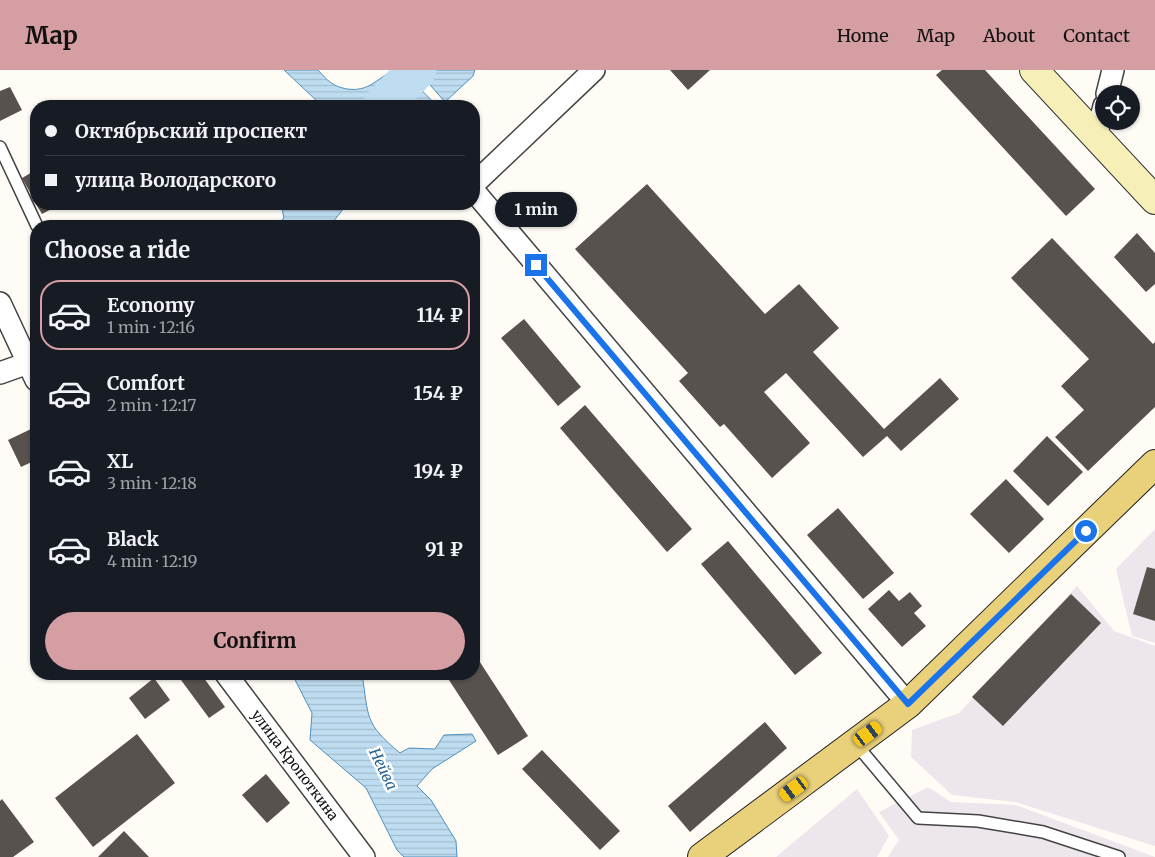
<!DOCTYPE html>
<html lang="en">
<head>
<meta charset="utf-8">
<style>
  body { margin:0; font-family:Merriweather,serif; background:#20242c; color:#f1f3f6; height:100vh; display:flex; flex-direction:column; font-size:19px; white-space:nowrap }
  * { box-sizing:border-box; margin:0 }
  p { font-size:16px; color:#9ea1a6 }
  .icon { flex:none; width:28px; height:28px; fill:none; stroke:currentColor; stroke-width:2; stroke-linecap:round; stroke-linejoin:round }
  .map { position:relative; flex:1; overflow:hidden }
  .panel { position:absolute; left:30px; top:150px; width:450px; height:460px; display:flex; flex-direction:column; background:#171b24; border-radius:20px; box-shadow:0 1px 4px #0004 }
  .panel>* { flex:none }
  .banner { position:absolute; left:30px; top:30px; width:450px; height:110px; border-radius:20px; box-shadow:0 1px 4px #0004; display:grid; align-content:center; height:110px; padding:0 15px; background:#171b24 }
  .controls { position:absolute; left:1095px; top:15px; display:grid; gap:10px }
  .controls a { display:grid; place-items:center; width:45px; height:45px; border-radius:50%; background:#171b24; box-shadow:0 1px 4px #0004; font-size:25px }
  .end { position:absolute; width:22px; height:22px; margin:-11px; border:6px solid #1a73e8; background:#fff; box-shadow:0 0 0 2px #fff }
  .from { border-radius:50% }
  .bubble { position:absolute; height:35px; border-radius:18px; background:#171b24; box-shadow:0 1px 4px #0004; font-size:16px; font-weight:700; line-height:35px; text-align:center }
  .car { position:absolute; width:15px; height:30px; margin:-15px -8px; border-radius:6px; box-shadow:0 0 4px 1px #0007; background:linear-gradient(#f5c518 24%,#345 0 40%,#f5c518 0 76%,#345 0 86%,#f5c518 0) }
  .banner b { display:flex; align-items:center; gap:18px; height:48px; font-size:19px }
  .banner b+b { border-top:1px solid #363941 }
  .banner i { width:12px; height:12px; background:#f1f3f6 }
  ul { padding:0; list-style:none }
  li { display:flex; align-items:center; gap:15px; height:70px; margin:0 10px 8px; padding:0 5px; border:2px solid transparent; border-radius:20px }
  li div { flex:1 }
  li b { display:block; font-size:19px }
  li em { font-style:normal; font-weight:700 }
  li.on { border-color:#d49ea2 }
  li>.icon { width:45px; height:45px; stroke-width:1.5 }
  h2 { padding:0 15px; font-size:22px; line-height:60px }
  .cta { display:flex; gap:10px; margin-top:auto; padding:10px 15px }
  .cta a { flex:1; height:58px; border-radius:30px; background:#d49ea2; color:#111; font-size:20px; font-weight:700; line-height:58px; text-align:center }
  header { display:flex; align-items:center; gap:30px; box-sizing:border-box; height:70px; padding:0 25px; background:#d49ea2; color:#111 }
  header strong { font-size:24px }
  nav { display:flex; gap:28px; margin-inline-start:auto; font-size:18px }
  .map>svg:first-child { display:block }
  .industrial { fill:#ede6ed }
  .water { fill:url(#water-rules); stroke:#4e90bf }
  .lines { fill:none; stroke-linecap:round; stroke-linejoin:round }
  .river { stroke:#bfddf0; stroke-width:39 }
  .building { fill:#58524e }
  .lane-casing { stroke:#434343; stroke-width:14 }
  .street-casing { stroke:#434343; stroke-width:24 }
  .secondary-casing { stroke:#323232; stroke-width:30 }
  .primary-casing { stroke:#212121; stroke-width:30 }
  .lane { stroke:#fff; stroke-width:11 }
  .street { stroke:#fff; stroke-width:21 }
  .secondary { stroke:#f6f0b8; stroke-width:28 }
  .primary { stroke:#e9d07a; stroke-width:28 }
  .route { stroke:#1a73e8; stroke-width:6 }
  .labels { text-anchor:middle; stroke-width:5; stroke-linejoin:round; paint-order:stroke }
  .street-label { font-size:14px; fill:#101010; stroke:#fff }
  .water-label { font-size:15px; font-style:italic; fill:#276395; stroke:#fff }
</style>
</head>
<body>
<header>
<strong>Map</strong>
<nav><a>Home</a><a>Map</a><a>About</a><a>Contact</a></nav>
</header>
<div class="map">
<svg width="1155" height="787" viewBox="0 0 1155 787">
  <defs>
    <pattern id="water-rules" width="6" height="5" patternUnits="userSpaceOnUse" patternTransform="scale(1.25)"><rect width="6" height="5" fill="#bfddf0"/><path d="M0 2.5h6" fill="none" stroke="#a3bdcd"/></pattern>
  </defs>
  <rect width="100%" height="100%" fill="#fefcf5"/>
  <path class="industrial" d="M 1155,459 L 1155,573 L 1132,566 L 1116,499 Z
    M 1077,516 L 1114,561 L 1155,576 L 1155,776 L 1015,732 L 952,725 L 911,687 L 912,660 L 959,643 Z
    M 928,717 L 951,732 L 1016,735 L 1155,787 L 888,787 L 899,770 L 879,742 Z
    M 857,719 L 889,766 L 877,787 L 776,787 Z"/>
  <path class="water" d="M 284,0 L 318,0 C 328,11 332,16 347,19 C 375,23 380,0 402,0 L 437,36 L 315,36 L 318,32 Z
    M 417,0 L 475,0 L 473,6 L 445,32 Z
    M 281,134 L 347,134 L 330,156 L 275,156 L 284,148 Z
    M 292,604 L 362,604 C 369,648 364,653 400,683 L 409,678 L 435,679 L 444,665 L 472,664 L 476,671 L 432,699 L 417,716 L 431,730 L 456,771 L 457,787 L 404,787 L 397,780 L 366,718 L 310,670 L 312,643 Z"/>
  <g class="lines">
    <path class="river" d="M 382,36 L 417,0"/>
  </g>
  <path class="building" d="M 670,0 L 710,0 L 688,20 Z
    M 942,0 L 985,0 L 1095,119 L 1066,146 L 936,5 Z
    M 10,17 L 22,40 L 0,51 L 0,21 Z
    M 36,100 L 36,133 L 22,108 Z
    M 647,114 L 765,244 L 799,214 L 839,258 L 813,282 L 884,359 L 940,308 L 959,329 L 901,381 L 887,366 L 863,387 L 786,303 L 764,322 L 810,373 L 772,408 L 724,354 L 720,357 L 679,311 L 688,303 L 575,179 Z
    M 36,134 L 61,134 L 42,144 Z
    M 1137,163 L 1155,183 L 1155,214 L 1146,222 L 1114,187 Z
    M 1052,168 L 1153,274 L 1155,272 L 1155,337 L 1088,401 L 1055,367 L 1084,340 L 1061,316 L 1089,289 L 1011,208 Z
    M 524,249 L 581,317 L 558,336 L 501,268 Z
    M 585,335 L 692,459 L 667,482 L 560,358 Z
    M 31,359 L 36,369 L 36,390 L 21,397 L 8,370 Z
    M 1047,366 L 1083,402 L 1048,436 L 1013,401 Z
    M 1006,409 L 1044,449 L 1009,483 L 970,444 Z
    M 838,438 L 894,503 L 863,529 L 807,465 Z
    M 728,471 L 822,583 L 795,605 L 701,494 Z
    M 1147,497 L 1155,499 L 1155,551 L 1133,544 Z
    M 889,520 L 899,531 L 910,522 L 922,536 L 914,543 L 926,556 L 902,577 L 868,539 Z
    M 1071,524 L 1101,553 L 1003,656 L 972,627 Z
    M 474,583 L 528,666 L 498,685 L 445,604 L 474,604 Z
    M 189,604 L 201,604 L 225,637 L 209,648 L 181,610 Z
    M 154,608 L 170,630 L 145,649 L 129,628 Z
    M 765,652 L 787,678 L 690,762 L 668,736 Z
    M 137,664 L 175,713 L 93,777 L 55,728 Z
    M 542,680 L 620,761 L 600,780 L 522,699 Z
    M 266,704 L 290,733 L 267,753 L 242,725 Z
    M 2,729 L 34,772 L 13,787 L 0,787 L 0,731 Z
    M 124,761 L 149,787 L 98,787 Z"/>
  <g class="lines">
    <defs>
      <path id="lane" d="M 0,77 L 37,156
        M 28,293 L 36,271
        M 855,673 L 918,748 L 978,751 L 1043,762 L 1119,787"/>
      <path id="street" d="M 1107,24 L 1113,0
        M 1096,66 L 1104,36
        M 474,114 L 594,0
        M 474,121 L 908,634
        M 0,233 L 36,310
        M 0,303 L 28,293
        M 226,604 L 364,787"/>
      <path id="secondary" d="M 1034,0 L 1155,130"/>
      <path id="primary" d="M 702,787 L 908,634 L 1155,394"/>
    </defs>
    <use href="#lane" class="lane-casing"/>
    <use href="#street" class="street-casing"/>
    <use href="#secondary" class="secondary-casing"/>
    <use href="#primary" class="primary-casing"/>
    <use href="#lane" class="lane"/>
    <use href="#street" class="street"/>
    <use href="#secondary" class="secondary"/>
    <use href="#primary" class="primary"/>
  </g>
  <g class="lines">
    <path class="route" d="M 536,195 L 908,634 L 1086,461"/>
  </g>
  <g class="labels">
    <g class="street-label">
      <text transform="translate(295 695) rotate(53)" y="5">улица Кропоткина</text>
    </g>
    <g class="water-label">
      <text transform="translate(383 699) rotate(64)" y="5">Нейва</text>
    </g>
  </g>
</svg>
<div class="controls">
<a><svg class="icon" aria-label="locate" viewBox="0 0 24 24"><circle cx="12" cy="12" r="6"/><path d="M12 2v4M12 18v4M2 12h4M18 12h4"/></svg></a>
</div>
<i class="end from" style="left:1086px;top:461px"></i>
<i class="end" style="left:536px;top:195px"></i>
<div class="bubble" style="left:495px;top:122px;width:82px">1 min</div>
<i class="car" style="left:868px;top:664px;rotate:54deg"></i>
<i class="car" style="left:794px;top:719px;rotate:234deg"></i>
<div class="banner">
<b><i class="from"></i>Октябрьский проспект</b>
<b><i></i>улица Володарского</b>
</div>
<section class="panel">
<h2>Choose a ride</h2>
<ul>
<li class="on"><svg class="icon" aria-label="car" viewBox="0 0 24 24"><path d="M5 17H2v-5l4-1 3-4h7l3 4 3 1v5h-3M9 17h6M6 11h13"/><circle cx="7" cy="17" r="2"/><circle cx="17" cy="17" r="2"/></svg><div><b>Economy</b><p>1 min · 12:16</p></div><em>114 ₽</em></li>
<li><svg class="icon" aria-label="car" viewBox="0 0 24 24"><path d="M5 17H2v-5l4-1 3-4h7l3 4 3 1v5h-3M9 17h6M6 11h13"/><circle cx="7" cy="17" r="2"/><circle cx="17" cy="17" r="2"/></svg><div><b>Comfort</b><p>2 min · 12:17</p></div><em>154 ₽</em></li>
<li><svg class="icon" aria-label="car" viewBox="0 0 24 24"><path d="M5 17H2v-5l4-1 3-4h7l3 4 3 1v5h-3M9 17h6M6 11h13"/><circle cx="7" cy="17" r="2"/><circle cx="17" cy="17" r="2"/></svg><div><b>XL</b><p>3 min · 12:18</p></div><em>194 ₽</em></li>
<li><svg class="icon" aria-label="car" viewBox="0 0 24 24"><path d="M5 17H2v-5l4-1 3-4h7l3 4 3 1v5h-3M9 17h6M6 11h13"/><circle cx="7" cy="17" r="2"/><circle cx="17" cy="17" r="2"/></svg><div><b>Black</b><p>4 min · 12:19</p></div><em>91 ₽</em></li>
</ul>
<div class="cta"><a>Confirm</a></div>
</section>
</div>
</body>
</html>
